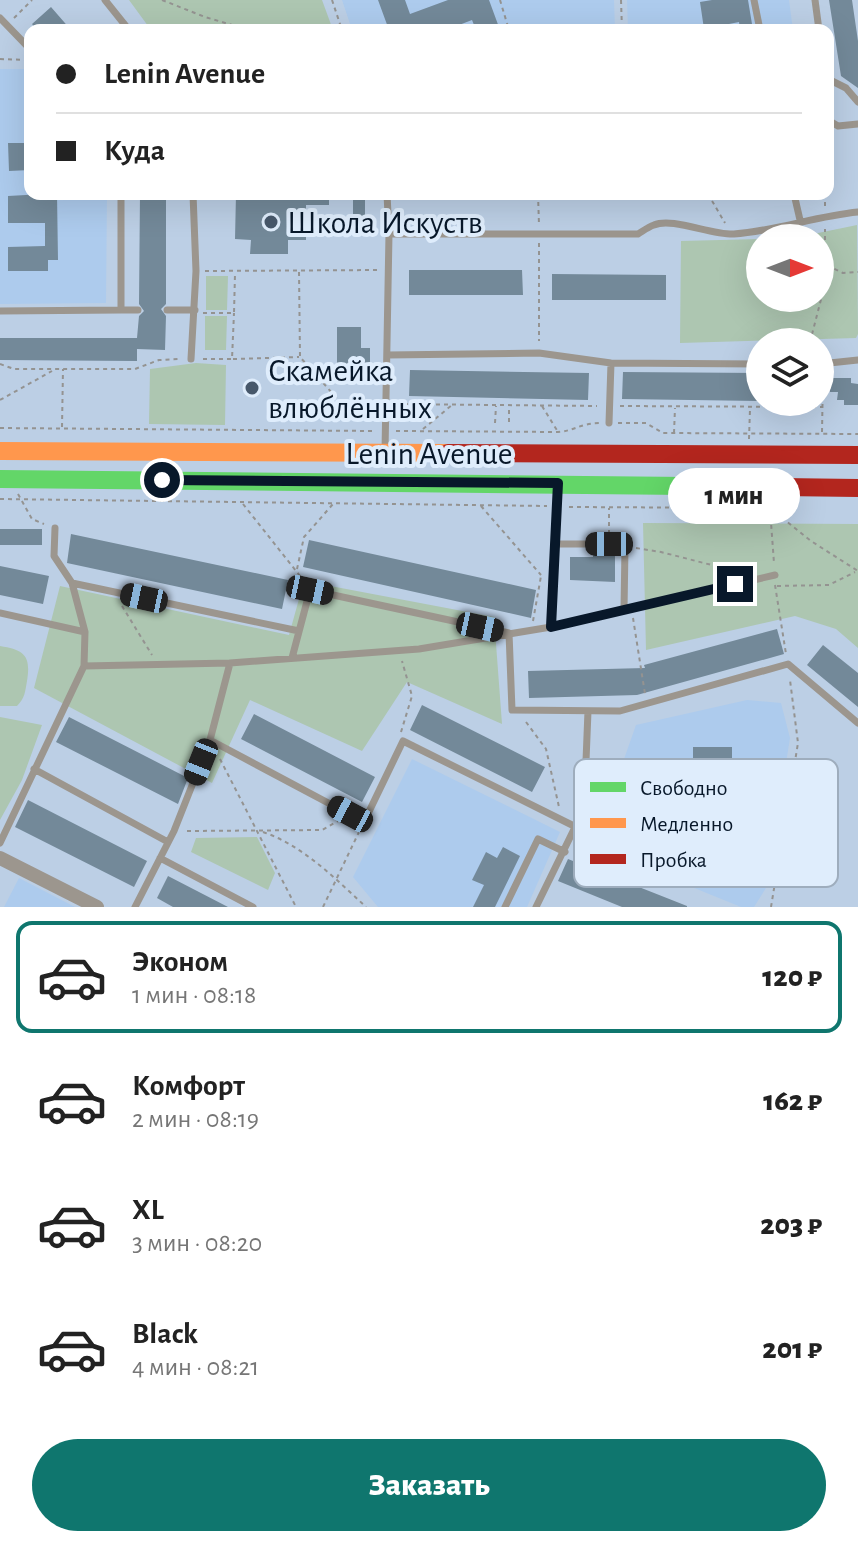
<!DOCTYPE html>
<html lang="ru">
<head>
<meta charset="utf-8">
<style>
  body { margin:0; font-family:"Alegreya Sans",sans-serif; background:#f2f2f2; color:#222; height:100vh; display:flex; flex-direction:column; font-size:30px; white-space:nowrap }
  * { box-sizing:border-box; margin:0 }
  p { font-size:26px; color:#767676 }
  .icon { flex:none; width:44px; height:44px; fill:none; stroke:currentColor; stroke-width:2; stroke-linecap:round; stroke-linejoin:round }
  .map { position:relative; height:907px; overflow:hidden }
  .details { display:flex; flex-direction:column; background:#fff; flex:1 }
  .details>* { flex:none }
  .top-card { position:absolute; left:24px; top:24px; width:810px; height:176px; border-radius:16px; box-shadow:0 8px 32px #0002; display:grid; align-content:center; height:176px; padding:0 32px; background:#fff }
  .needle { width:52px; rotate:90deg }
  .tools { position:absolute; left:746px; top:224px; display:grid; gap:16px }
  .tools a { display:grid; place-items:center; width:88px; height:88px; border-radius:50%; background:#fff; box-shadow:0 8px 32px #0002; font-size:40px }
  .end { position:absolute; width:36px; height:36px; margin:-18px; border:10px solid #08182a; background:#fff; box-shadow:0 0 0 4px #fff }
  .from { border-radius:50% }
  .bubble { position:absolute; height:56px; border-radius:28px; background:#fff; box-shadow:0 8px 32px #0002; font-size:26px; font-weight:800; line-height:56px; text-align:center }
  .car { position:absolute; width:24px; height:48px; margin:-24px -12px; border-radius:10px; box-shadow:0 0 6px 2px #0007; background:linear-gradient(#222 24%,#8ab4d8 0 40%,#222 0 76%,#8ab4d8 0 86%,#222 0) }
  .top-card b { display:flex; align-items:center; gap:28px; height:76px; font-size:30px }
  .top-card b+b { border-top:2px solid #e0e0e0 }
  .top-card i { width:20px; height:20px; background:#222 }
  ul { padding:14px 0 0; list-style:none }
  li { display:flex; align-items:center; gap:24px; height:112px; margin:0 16px 12px; padding:0 16px; border:4px solid transparent; border-radius:16px }
  li div { flex:1 }
  li b { display:block; font-size:30px }
  li em { font-style:normal; font-weight:800 }
  li.selected { border-color:#0f766e }
  li>.icon { width:72px; height:72px; stroke-width:1.5 }
  .button { display:flex; gap:16px; margin-top:auto; padding:16px 32px }
  .button a { flex:1; height:92px; border-radius:48px; background:#0f766e; color:#fff; font-size:32px; font-weight:800; line-height:92px; text-align:center }
  .map>svg:first-child { display:block }
  .built { fill:#adcbed }
  .green { fill:#adc6b1 }
  .building { fill:#738999 }
  .lines { fill:none; stroke-linecap:round; stroke-linejoin:round }
  .path { stroke:#949391; stroke-width:2; stroke-dasharray:4 4; stroke-linecap:butt }
  .lane { stroke:#9c968e; stroke-width:7 }
  .street { stroke:#9c968e; stroke-width:14 }
  .fast { stroke:#63d668; stroke-width:18 }
  .slow { stroke:#ff974d; stroke-width:18 }
  .jam { stroke:#b3261e; stroke-width:18 }
  .route { stroke:#08182a; stroke-width:10 }
  .poi-dot { fill:#47586b; stroke:#dfedfc; stroke-width:3 }
  .labels { text-anchor:middle; stroke-width:8; stroke-linejoin:round; paint-order:stroke }
  .poi-label { font-size:32px; fill:#08182a; stroke:#dfedfc; text-anchor:start }
  .street-label { font-size:32px; fill:#08182a; stroke:#dfedfc }
  .key { fill:#dfedfc; stroke:#9eadbd; stroke-width:2 }
  .key-label { font-size:22px; fill:#08182a }
</style>
</head>
<body>
<div class="map">
<svg width="858" height="907" viewBox="0 0 858 907">
  <rect width="100%" height="100%" fill="#bccfe5"/>
  <path class="built" d="M 342,0 L 614,0 L 615,30 L 352,30 Z
    M 627,0 L 789,0 L 793,30 L 628,30 Z
    M 0,69 L 30,69 L 30,194 L 107,194 L 106,303 L 0,304 Z
    M 747,700 L 781,703 L 790,738 L 766,888 L 754,907 L 741,907 L 618,857 L 617,779 L 636,725 Z
    M 412,759 L 560,832 L 527,907 L 378,907 L 353,877 Z
    M 19,878 L 75,907 L 4,907 Z"/>
  <path class="green" d="M 129,0 L 322,0 L 333,30 L 151,30 Z
    M 857,225 L 858,334 L 856,338 L 680,343 L 681,241 L 760,239 L 760,298 L 820,298 L 820,238 L 794,238 Z
    M 206,276 L 228,276 L 227,310 L 206,310 Z
    M 205,316 L 227,316 L 226,350 L 205,350 Z
    M 196,363 L 226,365 L 225,425 L 149,424 L 150,369 Z
    M 643,523 L 858,524 L 858,648 L 836,629 L 795,616 L 646,650 Z
    M 304,581 L 494,617 L 502,724 L 407,682 L 362,751 L 250,700 L 212,783 L 34,688 L 60,586 L 289,635 Z
    M 0,646 C 25,650 31,656 27,681 C 25,692 25,698 17,706 L 0,706 Z
    M 0,717 L 42,725 L 22,780 L 0,820 Z
    M 257,837 L 275,873 L 268,890 L 191,852 L 196,838 Z"/>
  <path class="building" d="M 378,0 L 405,0 L 410,14 L 448,0 L 489,0 L 500,30 L 476,30 L 472,20 L 446,30 L 389,30 Z
    M 712,0 L 748,0 L 753,30 L 740,30 L 739,22 L 704,29 L 700,2 Z
    M 829,0 L 852,0 L 858,41 L 858,88 L 841,76 Z
    M 51,7 L 71,30 L 37,30 L 32,24 Z
    M 8,143 L 30,143 L 30,170 L 9,171 Z
    M 44,194 L 57,194 L 58,260 L 48,260 L 48,271 L 8,271 L 8,247 L 45,246 L 45,223 L 8,223 L 8,196 Z
    M 140,194 L 166,194 L 166,304 L 161,309 L 166,316 L 165,350 L 137,349 L 137,361 L 0,360 L 0,338 L 137,338 L 139,316 L 144,311 L 139,304 Z
    M 236,194 L 329,194 L 329,205 L 306,205 L 306,240 L 288,240 L 288,254 L 250,254 L 251,240 L 235,239 Z
    M 353,194 L 365,194 L 365,231 L 353,231 Z
    M 409,270 L 522,270 L 523,295 L 409,295 Z
    M 552,274 L 666,275 L 666,300 L 552,300 Z
    M 337,327 L 361,327 L 361,348 L 370,348 L 370,371 L 337,371 Z
    M 410,370 L 589,373 L 588,400 L 409,396 Z
    M 623,372 L 760,373 L 760,401 L 622,399 Z
    M 830,378 L 851,378 L 851,383 L 858,384 L 858,405 L 844,405 L 844,400 L 837,400 L 838,392 L 830,392 Z
    M 0,529 L 42,529 L 42,545 L 0,545 Z
    M 71,534 L 288,580 L 282,609 L 67,563 Z
    M 309,540 L 536,590 L 531,618 L 303,567 Z
    M 615,549 L 615,582 L 570,580 L 570,557 L 593,557 L 593,550 Z
    M 0,566 L 49,576 L 43,604 L 0,595 Z
    M 777,629 L 784,654 L 637,695 L 529,698 L 528,671 L 645,668 L 644,665 Z
    M 823,645 L 858,673 L 858,707 L 807,665 Z
    M 422,705 L 545,767 L 532,792 L 410,730 Z
    M 254,714 L 375,777 L 362,802 L 241,739 Z
    M 69,717 L 188,778 L 178,804 L 56,742 Z
    M 693,747 L 732,747 L 732,759 L 744,759 L 744,854 L 731,854 L 731,832 L 694,832 L 694,807 L 731,807 L 731,772 L 693,772 Z
    M 28,800 L 147,861 L 134,887 L 15,827 Z
    M 503,847 L 520,856 L 495,907 L 473,907 L 484,885 L 472,880 L 486,852 L 497,858 Z
    M 568,859 L 687,906 L 687,907 L 622,907 L 558,881 Z
    M 168,876 L 228,907 L 173,907 L 157,898 Z"/>
  <g class="lines">
    <path class="path" d="M 162,0 L 205,17 L 249,30
      M 332,0 L 342,30
      M 500,0 L 509,30
      M 621,0 L 622,30
      M 14,18 L 32,0
      M 0,59 L 27,60
      M 538,194 L 539,225
      M 708,194 L 725,223
      M 825,194 L 825,207
      M 539,243 L 539,341
      M 820,262 L 843,273 L 858,272
      M 205,271 L 379,270
      M 299,272 L 300,357 L 341,403 L 373,404
      M 203,313 L 234,313 L 235,274
      M 810,342 L 825,284 L 825,229
      M 203,359 L 232,359 L 234,313
      M 233,359 L 299,357
      M 0,364 L 14,369 L 135,369 L 159,360 L 180,359
      M 0,400 L 52,371
      M 396,404 L 597,406
      M 542,406 L 558,432
      M 620,406 L 823,407
      M 509,422 L 509,406
      M 495,423 L 496,406
      M 618,423 L 646,423 L 663,433 L 858,434
      M 62,427 L 63,369
      M 0,428 L 374,431
      M 423,429 L 452,405
      M 396,431 L 558,432 C 574,431 581,423 600,423
      M 822,432 L 823,375
      M 674,433 L 675,408
      M 749,439 L 750,409
      M 18,494 L 32,519 L 44,524
      M 0,499 L 547,506
      M 243,504 L 304,581
      M 481,506 L 541,575
      M 569,507 L 770,508 L 811,541 L 858,571
      M 770,509 L 774,563
      M 609,534 L 609,508
      M 636,548 L 661,552 L 739,572
      M 297,569 L 304,537 L 333,504
      M 775,585 L 786,654
      M 777,586 L 829,585 L 855,572
      M 122,606 L 152,655
      M 633,618 L 645,694
      M 533,621 L 541,576
      M 526,722 L 546,749 L 559,807
      M 401,732 L 412,696 L 402,661
      M 220,759 L 296,907
      M 187,831 L 322,830 L 338,821
      M 263,832 C 302,845 336,879 366,907
      M 323,907 L 359,832
      M 771,907 L 798,743 L 790,680"/>
    <path class="lane" d="M 105,0 L 129,30
      M 754,0 L 760,30
      M 815,0 L 819,30
      M 0,18 L 30,49
      M 828,79 L 846,88 L 858,102
      M 828,120 L 838,126 L 858,124
      M 794,194 L 800,220
      M 389,234 L 638,234 C 643,231 648,227 654,225 C 672,217 711,235 734,234 C 776,231 816,216 858,212
      M 121,310 L 138,310
      M 167,310 L 195,310
      M 0,311 L 121,310 L 121,194
      M 387,355 L 539,353 L 611,363 L 760,364
      M 191,359 L 196,271 L 193,194
      M 820,364 L 858,360
      M 609,423 L 611,363
      M 385,451 L 389,234 L 387,194
      M 55,528 L 54,556 L 72,583 L 85,632
      M 554,544 L 609,544
      M 72,583 L 299,631
      M 624,610 L 625,547
      M 0,613 L 85,632 L 84,666 L 230,663 L 419,649 L 551,627 L 558,485
      M 551,627 L 775,575
      M 292,658 L 310,590 L 509,633 L 512,710 L 620,711 L 788,664 L 858,723
      M 210,740 L 364,822 L 403,741 L 576,827
      M 34,769 L 168,842
      M 0,843 L 84,666
      M 160,858 L 253,907
      M 135,907 L 174,831 L 210,740 L 230,663
      M 505,907 L 538,839 L 565,852
      M 536,907 L 579,819 L 585,786 L 588,711"/>
    <path class="street" d="M 0,858 L 97,907"/>
    <path class="fast" d="M 0,479 L 688,486"/>
    <path class="slow" d="M 0,451 L 448,453"/>
    <path class="jam" d="M 448,453 L 858,455
      M 688,486 L 858,488"/>
  </g>
  <g class="lines">
    <path class="route" d="M 162,480 L 558,483 L 551,627 L 735,584"/>
  </g>
  <g class="poi-dot">
    <circle cx="271" cy="222" r="8"/>
    <circle cx="252" cy="388" r="8"/>
  </g>
  <g class="labels">
    <g class="poi-label">
      <text x="287" y="233">Школа Искуств</text>
      <text x="268" y="381">Скамейка<tspan x="268" dy="37">влюблённых</tspan></text>
    </g>
    <g class="street-label">
      <text x="429" y="464">Lenin Avenue</text>
    </g>
  </g>
  <rect x="574" y="759" width="264" height="128" rx="12" class="key"/>
  <rect x="590" y="782" width="36" height="10" fill="#63d668"/>
  <rect x="590" y="818" width="36" height="10" fill="#ff974d"/>
  <rect x="590" y="854" width="36" height="10" fill="#b3261e"/>
  <g class="key-label">
    <text x="640" y="795">Свободно</text>
    <text x="640" y="831">Медленно</text>
    <text x="640" y="867">Пробка</text>
  </g>
</svg>
<div class="tools">
<a><svg class="needle" viewBox="-14 -14 28 28"><path d="M0-13l5 13h-10z" fill="#e53935"/><path d="M0 13l5-13h-10z" fill="#767676"/></svg></a>
<a><svg class="icon" aria-label="layers" viewBox="0 0 24 24"><path d="M12 4l9 5-9 5-9-5zM3 14l9 5 9-5"/></svg></a>
</div>
<i class="end from" style="left:162px;top:480px"></i>
<i class="end" style="left:735px;top:584px"></i>
<div class="bubble" style="left:668px;top:468px;width:132px">1 мин</div>
<i class="car" style="left:609px;top:544px;rotate:270deg"></i>
<i class="car" style="left:310px;top:590px;rotate:102deg"></i>
<i class="car" style="left:144px;top:598px;rotate:282deg"></i>
<i class="car" style="left:480px;top:627px;rotate:102deg"></i>
<i class="car" style="left:201px;top:762px;rotate:202deg"></i>
<i class="car" style="left:350px;top:814px;rotate:298deg"></i>
<div class="top-card">
<b><i class="from"></i>Lenin Avenue</b>
<b><i></i>Куда</b>
</div>
</div>
<section class="details">
<ul>
<li class="selected"><svg class="icon" aria-label="car" viewBox="0 0 24 24"><path d="M5 17H2v-5l4-1 3-4h7l3 4 3 1v5h-3M9 17h6M6 11h13"/><circle cx="7" cy="17" r="2"/><circle cx="17" cy="17" r="2"/></svg><div><b>Эконом</b><p>1 мин · 08:18</p></div><em>120 ₽</em></li>
<li><svg class="icon" aria-label="car" viewBox="0 0 24 24"><path d="M5 17H2v-5l4-1 3-4h7l3 4 3 1v5h-3M9 17h6M6 11h13"/><circle cx="7" cy="17" r="2"/><circle cx="17" cy="17" r="2"/></svg><div><b>Комфорт</b><p>2 мин · 08:19</p></div><em>162 ₽</em></li>
<li><svg class="icon" aria-label="car" viewBox="0 0 24 24"><path d="M5 17H2v-5l4-1 3-4h7l3 4 3 1v5h-3M9 17h6M6 11h13"/><circle cx="7" cy="17" r="2"/><circle cx="17" cy="17" r="2"/></svg><div><b>XL</b><p>3 мин · 08:20</p></div><em>203 ₽</em></li>
<li><svg class="icon" aria-label="car" viewBox="0 0 24 24"><path d="M5 17H2v-5l4-1 3-4h7l3 4 3 1v5h-3M9 17h6M6 11h13"/><circle cx="7" cy="17" r="2"/><circle cx="17" cy="17" r="2"/></svg><div><b>Black</b><p>4 мин · 08:21</p></div><em>201 ₽</em></li>
</ul>
<div class="button"><a>Заказать</a></div>
</section>
</body>
</html>
